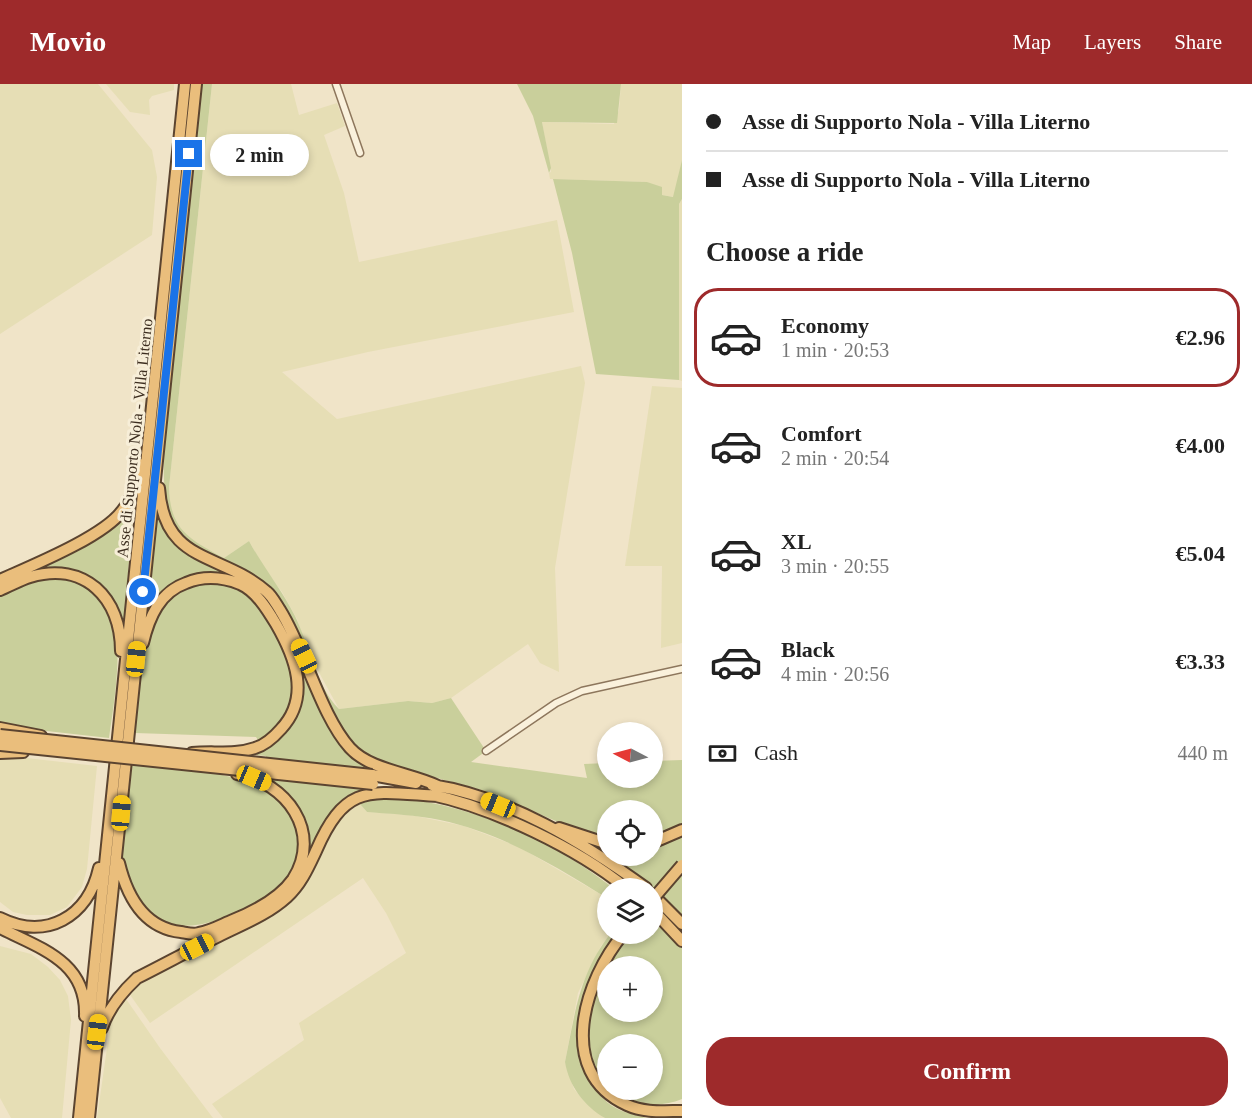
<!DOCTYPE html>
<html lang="en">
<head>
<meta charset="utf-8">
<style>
  body { margin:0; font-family:"Times New Roman",serif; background:#f6f6f6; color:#222; height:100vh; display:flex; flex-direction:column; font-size:22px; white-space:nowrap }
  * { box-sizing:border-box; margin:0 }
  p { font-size:20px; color:#767676 }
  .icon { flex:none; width:33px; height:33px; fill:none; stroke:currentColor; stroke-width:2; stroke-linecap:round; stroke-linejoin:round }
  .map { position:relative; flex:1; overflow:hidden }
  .panel { display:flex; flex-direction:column; background:#fff; width:570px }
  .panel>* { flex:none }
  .hud { display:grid; align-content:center; height:132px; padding:0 24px; background:#fff }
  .needle { width:39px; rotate:276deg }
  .buttons { position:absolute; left:597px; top:638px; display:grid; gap:12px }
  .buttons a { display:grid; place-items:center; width:66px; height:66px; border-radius:50%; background:#fff; box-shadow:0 3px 9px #0003; font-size:30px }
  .end { position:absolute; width:27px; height:27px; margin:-14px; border:8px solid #1a73e8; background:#fff; box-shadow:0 0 0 3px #fff }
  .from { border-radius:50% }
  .bubble { position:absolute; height:42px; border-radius:21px; background:#fff; box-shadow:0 3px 9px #0003; font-size:20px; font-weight:700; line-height:42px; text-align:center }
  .car { position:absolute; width:18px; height:36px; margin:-18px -9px; border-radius:8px; box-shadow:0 0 4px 2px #0007; background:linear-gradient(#f5c518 24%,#345 0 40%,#f5c518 0 76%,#345 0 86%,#f5c518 0) }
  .hud b { display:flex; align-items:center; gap:21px; height:57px; font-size:22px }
  .hud b+b { border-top:2px solid #e0e0e0 }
  .hud i { width:15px; height:15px; background:#222 }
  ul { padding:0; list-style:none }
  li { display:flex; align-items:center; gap:18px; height:99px; margin:0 12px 9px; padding:0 12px; border:3px solid transparent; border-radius:24px }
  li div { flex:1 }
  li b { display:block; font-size:22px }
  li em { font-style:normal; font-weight:700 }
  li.on { border-color:#9e2a2b }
  li>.icon { width:54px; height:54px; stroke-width:1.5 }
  h2 { padding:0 24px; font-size:27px; line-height:72px }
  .pay { display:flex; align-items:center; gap:15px; height:66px; padding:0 24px; font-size:22px }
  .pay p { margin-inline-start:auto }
  .primary-button { display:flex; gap:12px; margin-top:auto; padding:12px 24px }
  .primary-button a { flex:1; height:69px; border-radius:24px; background:#9e2a2b; color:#fff; font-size:24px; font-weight:700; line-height:69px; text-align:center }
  header { display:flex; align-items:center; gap:36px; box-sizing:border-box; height:84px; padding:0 30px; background:#9e2a2b; color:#fff }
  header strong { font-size:28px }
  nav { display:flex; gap:33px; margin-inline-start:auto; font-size:21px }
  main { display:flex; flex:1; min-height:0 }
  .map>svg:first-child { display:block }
  .farmland { fill:#e6deb5 }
  .green { fill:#c9cf9b; fill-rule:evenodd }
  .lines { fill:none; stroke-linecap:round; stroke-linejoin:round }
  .minor-casing { stroke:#8d765c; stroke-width:9 }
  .trunk-casing { stroke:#5b4430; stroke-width:14 }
  .minor { stroke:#faf1dc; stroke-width:6 }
  .trunk { stroke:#eabe7c; stroke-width:10 }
  .trunk-bridge-casing { stroke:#5b4430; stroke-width:14; stroke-linecap:butt }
  .trunk-bridge { stroke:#eabe7c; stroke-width:10 }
  .route { stroke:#1a73e8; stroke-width:8 }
  .labels { text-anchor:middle; stroke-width:6; stroke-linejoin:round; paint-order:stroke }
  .street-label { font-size:16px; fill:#3d2e20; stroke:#f7eed8 }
</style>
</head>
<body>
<header>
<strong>Movio</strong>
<nav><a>Map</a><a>Layers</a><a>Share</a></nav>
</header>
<main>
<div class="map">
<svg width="682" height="1034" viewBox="0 0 682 1034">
  <rect width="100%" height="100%" fill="#f0e4c8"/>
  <path class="farmland" d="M 0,0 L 98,0 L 152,66 L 157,93 L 152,151 L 0,250 Z
    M 106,0 L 174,0 L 174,6 L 152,12 L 149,16 L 150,31 L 130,28 Z
    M 212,0 L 291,0 L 299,31 L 337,19 L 345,42 L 324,51 L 344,109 L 359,178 L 557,136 L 574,228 L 368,268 L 282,288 L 337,335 L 581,282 L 585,299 L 555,484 L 559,588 L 540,579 L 528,560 L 451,614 L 432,619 L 408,617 L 339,625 L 310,572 L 297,535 L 282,508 L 267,489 L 249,457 L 224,474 L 190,456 L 175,438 L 170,424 L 169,403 Z
    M 621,0 L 682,0 L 682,76 L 674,113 L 662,111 L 647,98 L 550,95 L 549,89 L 551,88 L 542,38 L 614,40 L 619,26 Z
    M 682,115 L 682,297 L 679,296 L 679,120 Z
    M 652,302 L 682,304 L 682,559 L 661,564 L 662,482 L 625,482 Z
    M 0,671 L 97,682 L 87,785 L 82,803 L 67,823 L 50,831 L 27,831 L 13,828 L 0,818 Z
    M 360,720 L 367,728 L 411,731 L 464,742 L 519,763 L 607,814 L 608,849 L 611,849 L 601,862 L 578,909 L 565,978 L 574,1005 L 584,1017 L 605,1034 L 223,1034 L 212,1020 L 304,956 L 299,939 L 406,869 L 386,829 L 363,794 L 150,939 L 128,908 L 163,886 L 246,846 L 287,821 L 302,806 L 332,746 L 345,730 Z
    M 0,862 L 31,870 L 48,883 L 60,896 L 68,912 L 71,936 L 62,1034 L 11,1034 L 0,1014 Z
    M 124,912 L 160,964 L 213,1034 L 97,1034 L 111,936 L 116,923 Z"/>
  <path class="green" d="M 201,0 L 212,0 L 169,403 C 170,446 189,455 224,474 L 249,457 C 263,483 282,506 295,532 C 309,560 317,604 339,625 L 408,617 L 432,619 L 451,614 L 486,667 L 471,678 L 587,694 L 584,680 L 607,679 L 608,693 L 652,693 L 653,677 L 682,676 L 682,741 L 653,754 L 652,726 L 608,726 L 607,756 L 596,754 L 485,707 L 393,682 L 369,672 L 364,679 L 369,682 L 367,704 C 307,733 324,773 285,809 L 280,803 C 232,840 138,875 124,785 C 119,752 128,714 131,680 L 218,690 L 262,700 L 266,672 L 246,670 L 263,664 L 256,653 L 135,649 C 139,614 138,576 150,543 C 166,501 214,482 251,512 C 264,522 271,540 279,554 L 285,550 C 279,538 273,525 263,514 C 240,488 199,482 170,503 C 160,510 154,526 146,530 L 157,425 C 175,483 225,475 262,509 C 274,520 281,534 287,548 L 294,545 L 269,506 L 255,495 L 190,463 L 175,447 L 165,429 L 163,364 Z
    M 517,0 L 621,0 L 617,39 L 542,38 L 551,84 L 549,89 L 533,32 Z
    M 682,76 L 682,115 L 679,120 L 679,296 L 596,290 L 572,169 L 553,95 L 647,98 L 662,103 L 662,111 L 673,113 Z
    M 134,416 L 124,538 L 86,493 L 23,492 L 96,453 Z
    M 65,494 C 81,500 102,508 110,525 C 125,556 114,619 109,654 L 2,642 L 0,638 L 0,511 L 33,495 Z
    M 373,712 C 459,715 546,751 613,804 L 608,804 L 607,814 C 555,782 502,749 440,736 C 416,731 392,730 367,728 L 360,720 Z
    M 682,749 L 682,832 L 652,804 L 592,762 L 607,764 L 608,771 L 652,771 L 653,761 Z
    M 653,835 L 682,864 L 682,1015 C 657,1025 635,1021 614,1005 L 652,1005 L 652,960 L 608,960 L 607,999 C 563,955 599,888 631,849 L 652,849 ZM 608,882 L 652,882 L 652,927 L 608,927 Z
    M 611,849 L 622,849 C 610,868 594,887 586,908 C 571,944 577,992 608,1019 C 619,1028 633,1030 646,1034 L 605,1034 C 584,1022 569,1002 565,978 C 575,930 579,889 611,849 Z"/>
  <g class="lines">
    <defs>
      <path id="minor" d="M 336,0 L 360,69
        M 486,667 L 556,619 L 582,607 L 682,585"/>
      <path id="trunk" d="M 159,404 C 164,481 222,468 267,508 C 272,512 276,520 280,526 C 305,566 321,632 350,664 C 370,686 411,689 438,702
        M 0,496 C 31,482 103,453 122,427 C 133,413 138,397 142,380
        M 0,506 C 10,502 20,496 30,493 C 85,477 121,514 121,567
        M 143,559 C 149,533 160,508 186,499 C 203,492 222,493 240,500 C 256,507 267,525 276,540 C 295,573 311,613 281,645 C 274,653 265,661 255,664 C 235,671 213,667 192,669
        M 0,644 L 41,652
        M 0,669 L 23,668
        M 372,691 L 416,699
        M 432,701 C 509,713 584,759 646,804
        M 432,711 C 494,724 578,765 626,804
        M 559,744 L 608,760
        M 652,759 L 682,746
        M 119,779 C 127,812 144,844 181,848 C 187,849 194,851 199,849 C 211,847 223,840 233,836 C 255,827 279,815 293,795 C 323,748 286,698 237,690
        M 652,810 L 682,840
        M 652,825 L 682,857
        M 0,834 C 46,857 88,833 99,784
        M 0,844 C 39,864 87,877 85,932
        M 624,849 C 585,895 554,988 627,1021 C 644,1029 664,1027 682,1027
        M 102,944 C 109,923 122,908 137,894 C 165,880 192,865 219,852 C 243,840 267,831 287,813 C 301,800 308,784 316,767 C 346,697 372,708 438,712
        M 79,1034 L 185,0
        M 89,1034 L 196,0"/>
    </defs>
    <use href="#minor" class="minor-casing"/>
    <use href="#trunk" class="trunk-casing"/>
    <use href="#minor" class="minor"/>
    <use href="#trunk" class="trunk"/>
    <defs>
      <path id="trunk-bridge" d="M 0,651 L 372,691
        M 0,661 L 373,700
        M 652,816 L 682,781"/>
    </defs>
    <use href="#trunk-bridge" class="trunk-bridge-casing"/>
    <use href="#trunk-bridge" class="trunk-bridge"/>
  </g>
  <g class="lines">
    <path class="route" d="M 143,508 L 189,70"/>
  </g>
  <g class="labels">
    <g class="street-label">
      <text transform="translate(134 354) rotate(-84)" y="6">Asse di Supporto Nola - Villa Literno</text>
    </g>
  </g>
</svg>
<div class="buttons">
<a><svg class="needle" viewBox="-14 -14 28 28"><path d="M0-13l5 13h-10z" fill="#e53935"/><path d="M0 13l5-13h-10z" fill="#767676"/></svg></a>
<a><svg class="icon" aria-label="locate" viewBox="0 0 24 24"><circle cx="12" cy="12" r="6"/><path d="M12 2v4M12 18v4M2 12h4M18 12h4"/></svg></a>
<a><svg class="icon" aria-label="layers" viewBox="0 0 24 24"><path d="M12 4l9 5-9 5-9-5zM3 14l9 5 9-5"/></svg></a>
<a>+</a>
<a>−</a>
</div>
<i class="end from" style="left:143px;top:508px"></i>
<i class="end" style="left:189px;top:70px"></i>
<div class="bubble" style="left:210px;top:50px;width:99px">2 min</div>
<i class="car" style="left:304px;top:572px;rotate:335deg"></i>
<i class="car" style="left:136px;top:575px;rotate:6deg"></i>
<i class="car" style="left:254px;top:694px;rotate:113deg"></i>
<i class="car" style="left:498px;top:721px;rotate:292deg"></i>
<i class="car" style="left:121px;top:729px;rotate:5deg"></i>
<i class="car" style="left:197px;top:863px;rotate:63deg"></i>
<i class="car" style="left:97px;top:948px;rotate:7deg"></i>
</div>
<section class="panel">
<div class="hud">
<b><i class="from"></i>Asse di Supporto Nola - Villa Literno</b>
<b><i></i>Asse di Supporto Nola - Villa Literno</b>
</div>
<h2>Choose a ride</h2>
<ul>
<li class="on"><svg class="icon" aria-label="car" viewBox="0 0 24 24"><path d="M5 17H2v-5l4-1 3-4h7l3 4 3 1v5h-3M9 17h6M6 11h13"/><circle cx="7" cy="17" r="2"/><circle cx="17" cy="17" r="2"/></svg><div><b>Economy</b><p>1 min · 20:53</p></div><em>€2.96</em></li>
<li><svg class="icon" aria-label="car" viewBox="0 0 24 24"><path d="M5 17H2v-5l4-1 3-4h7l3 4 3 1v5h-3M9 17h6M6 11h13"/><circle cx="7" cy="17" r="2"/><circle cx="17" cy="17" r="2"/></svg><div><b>Comfort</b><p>2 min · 20:54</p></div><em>€4.00</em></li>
<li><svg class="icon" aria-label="car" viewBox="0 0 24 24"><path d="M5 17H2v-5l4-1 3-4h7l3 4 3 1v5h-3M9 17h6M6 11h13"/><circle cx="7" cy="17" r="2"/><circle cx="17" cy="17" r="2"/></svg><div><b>XL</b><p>3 min · 20:55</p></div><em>€5.04</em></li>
<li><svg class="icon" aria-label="car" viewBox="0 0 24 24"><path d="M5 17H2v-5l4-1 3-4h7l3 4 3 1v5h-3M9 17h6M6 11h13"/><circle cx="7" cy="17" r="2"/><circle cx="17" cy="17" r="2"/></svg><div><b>Black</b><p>4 min · 20:56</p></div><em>€3.33</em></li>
</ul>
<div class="pay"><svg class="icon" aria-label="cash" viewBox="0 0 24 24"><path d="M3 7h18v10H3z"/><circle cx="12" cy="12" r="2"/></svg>Cash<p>440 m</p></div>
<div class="primary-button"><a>Confirm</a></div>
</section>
</main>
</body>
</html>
